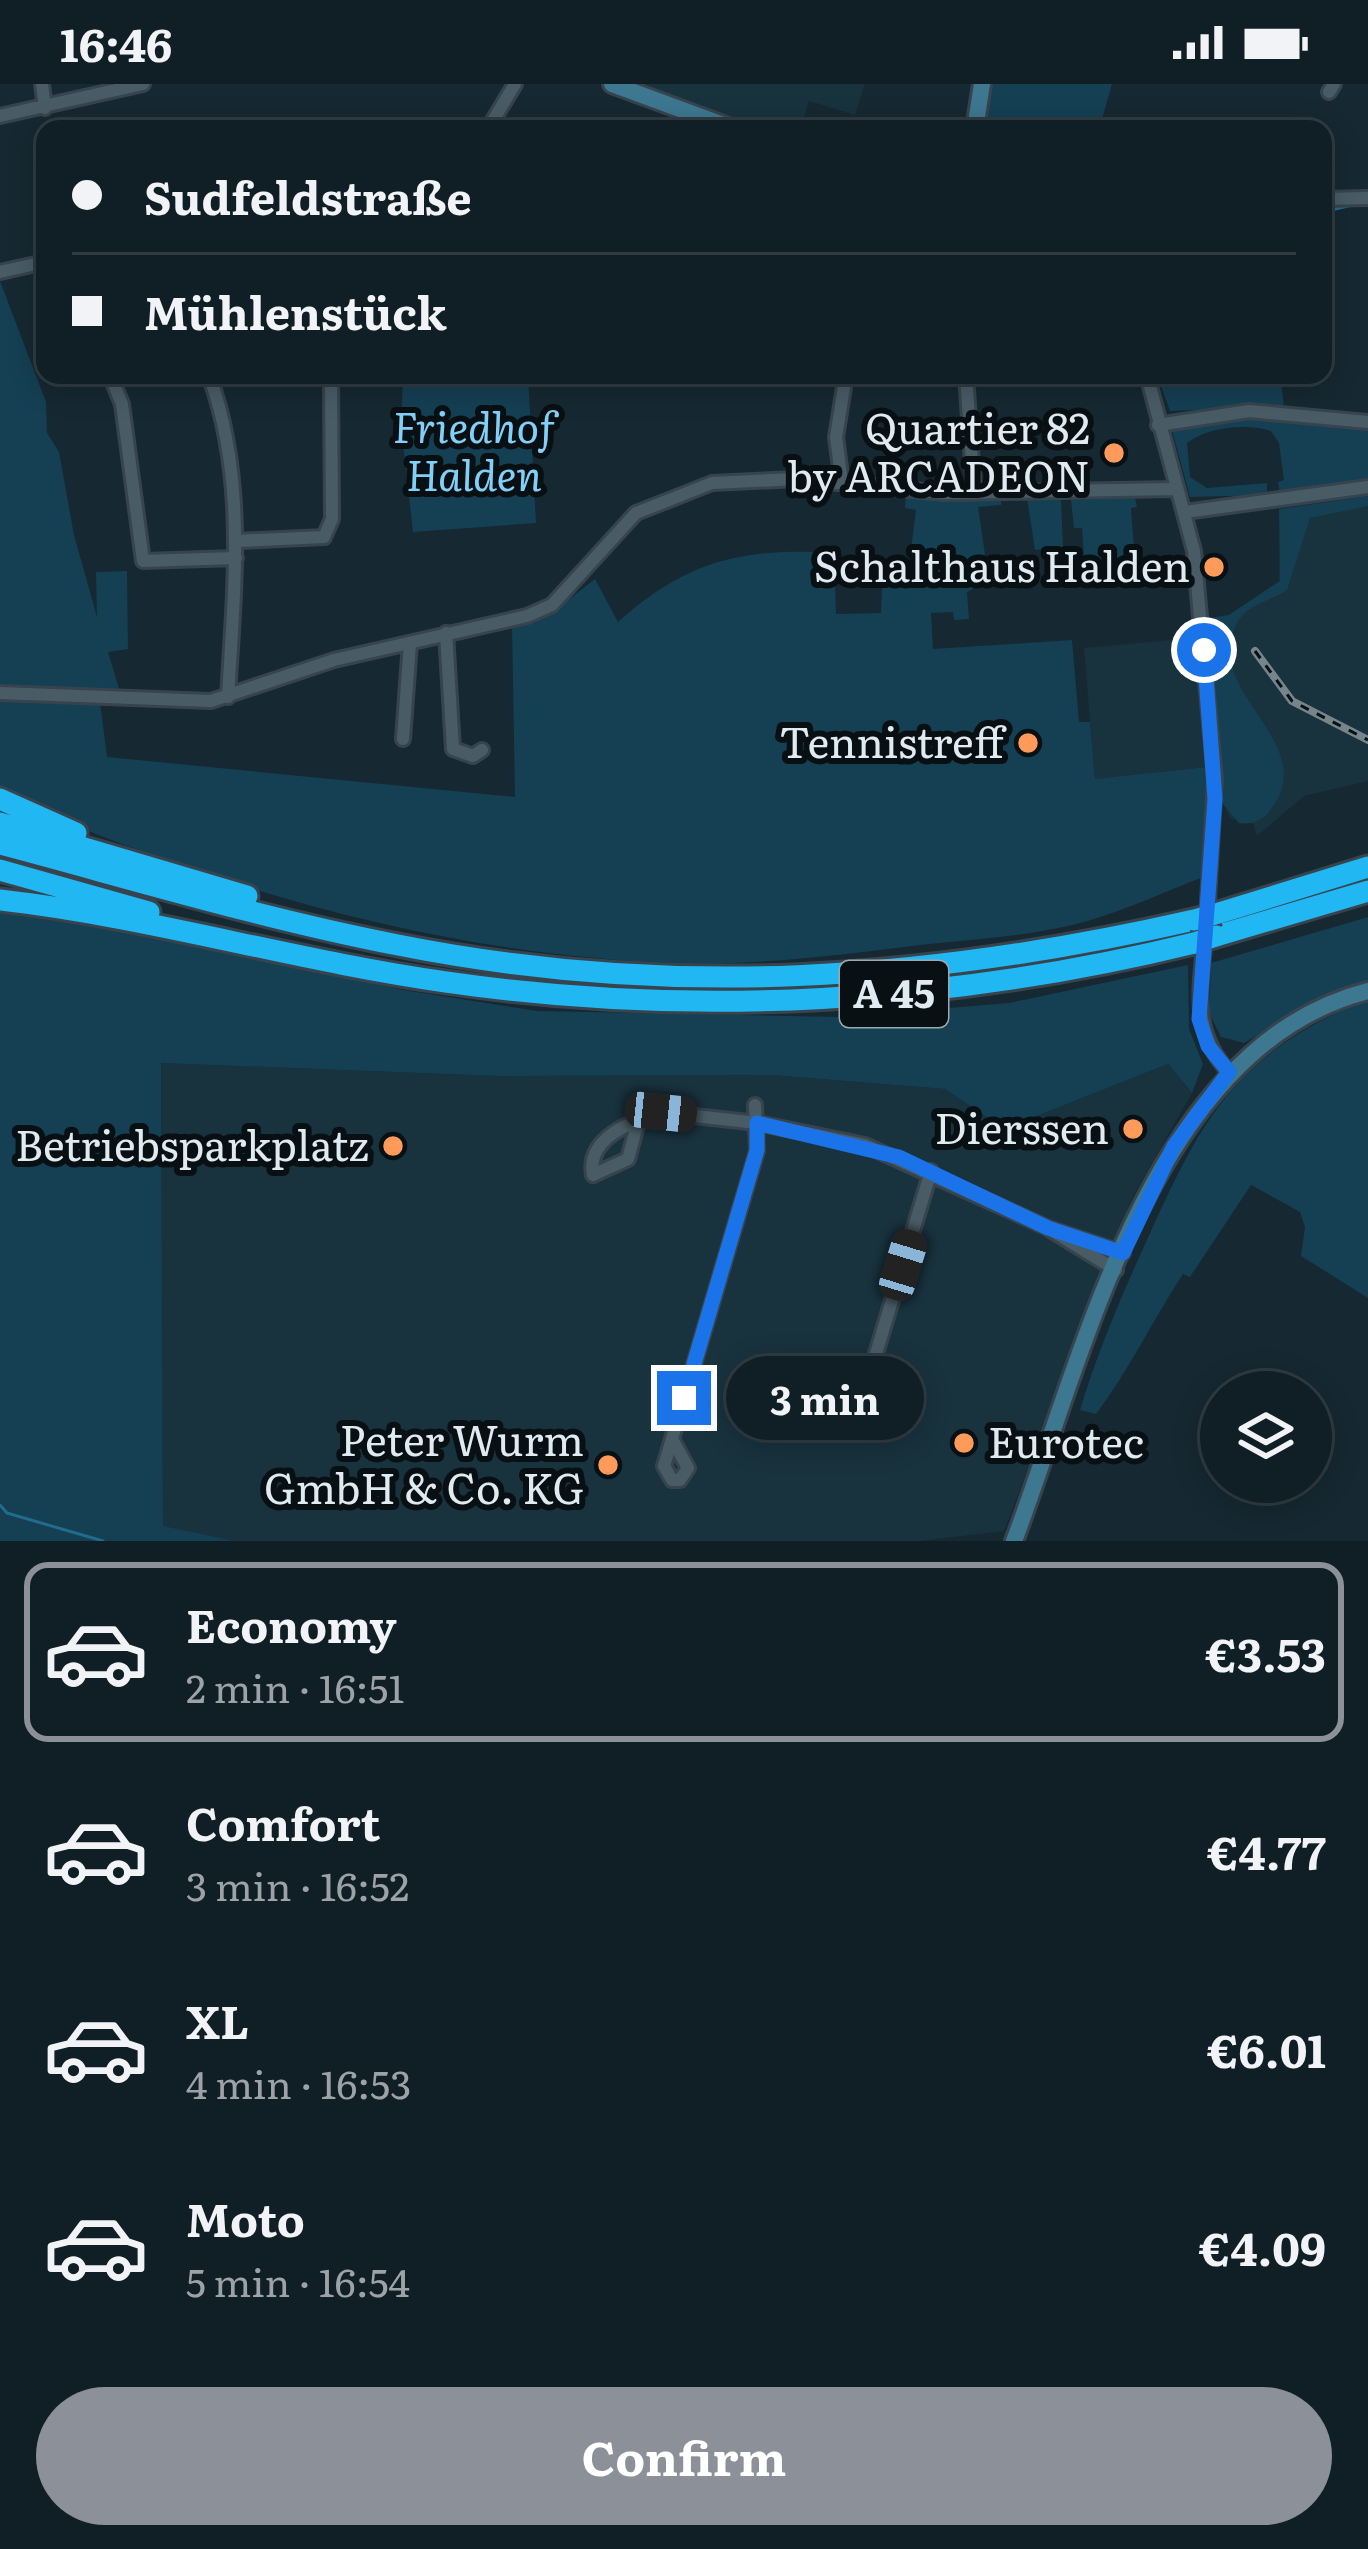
<!DOCTYPE html>
<html lang="en">
<head>
<meta charset="utf-8">
<style>
  body { margin:0; font-family:Literata,serif; background:#1e2b32; color:#f1f3f6; height:100vh; display:flex; flex-direction:column; font-size:45px; white-space:nowrap }
  * { box-sizing:border-box; margin:0 }
  p { font-size:39px; color:#9ca2a7 }
  .icon { flex:none; width:66px; height:66px; fill:none; stroke:currentColor; stroke-width:2; stroke-linecap:round; stroke-linejoin:round }
  .map { position:relative; height:1457px; overflow:hidden }
  .details { display:flex; flex-direction:column; background:#101e25; flex:1 }
  .details>* { flex:none }
  .guide { position:absolute; left:36px; top:36px; width:1296px; height:264px; border-radius:24px; box-shadow:0 6px 30px #0003,0 0 0 3px #303c42; display:grid; align-content:center; height:264px; padding:0 36px; background:#101e25 }
  .buttons { position:absolute; left:1200px; top:1287px; display:grid; gap:24px }
  .buttons a { display:grid; place-items:center; width:132px; height:132px; border-radius:50%; background:#101e25; box-shadow:0 6px 30px #0003,0 0 0 3px #303c42; font-size:60px }
  .end { position:absolute; width:54px; height:54px; margin:-27px; border:15px solid #1a73e8; background:#fff; box-shadow:0 0 0 6px #fff }
  .from { border-radius:50% }
  .bubble { position:absolute; height:84px; border-radius:42px; background:#101e25; box-shadow:0 6px 30px #0003,0 0 0 3px #303c42; font-size:39px; font-weight:700; line-height:84px; text-align:center }
  .car { position:absolute; width:36px; height:72px; margin:-36px -18px; border-radius:15px; box-shadow:0 0 9px 3px #0007; background:linear-gradient(#222 24%,#8ab4d8 0 40%,#222 0 76%,#8ab4d8 0 86%,#222 0) }
  .guide b { display:flex; align-items:center; gap:42px; height:114px; font-size:45px }
  .guide b+b { border-top:3px solid #303c42 }
  .guide i { width:30px; height:30px; background:#f1f3f6 }
  ul { padding:21px 0 0; list-style:none }
  li { display:flex; align-items:center; gap:36px; height:180px; margin:0 24px 18px; padding:0 12px; border:6px solid transparent; border-radius:24px }
  li div { flex:1 }
  li b { display:block; font-size:45px }
  li em { font-style:normal; font-weight:700 }
  li.on { border-color:#8c9099 }
  li>.icon { width:108px; height:108px; stroke-width:1.5 }
  .cta { display:flex; gap:24px; margin-top:auto; padding:24px 36px }
  .cta a { flex:1; height:138px; border-radius:72px; background:#8c9099; color:#fff; font-size:48px; font-weight:700; line-height:138px; text-align:center }
  .status { display:flex; justify-content:space-between; align-items:center; height:84px; padding:0 60px; background:#101e25; direction:ltr }
  .status svg { height:33px; fill:currentColor }
  .map>svg:first-child { display:block }
  .built { fill:#18323e }
  .green { fill:#153f53 }
  .lines { fill:none; stroke-linecap:round; stroke-linejoin:round }
  .stream { stroke:#216b8c; stroke-width:3 }
  .street-casing { stroke:#37444d; stroke-width:18 }
  .secondary-casing { stroke:#37444d; stroke-width:22 }
  .highway-casing { stroke:#37444d; stroke-width:27 }
  .street { stroke:#495c66; stroke-width:12 }
  .secondary { stroke:#3d7790; stroke-width:16 }
  .highway { stroke:#21b7f3; stroke-width:21 }
  .rail-casing { stroke:#76848c; stroke-width:8 }
  .rail { stroke:#081014; stroke-width:3; stroke-dasharray:9; stroke-linecap:butt }
  .highway-bridge-casing { stroke:#37444d; stroke-width:27; stroke-linecap:butt }
  .highway-bridge { stroke:#21b7f3; stroke-width:21 }
  .route { stroke:#1a73e8; stroke-width:15 }
  .poi-dot { fill:#ff9b5a; stroke:#081014; stroke-width:4.5 }
  .labels { text-anchor:middle; stroke-width:12; stroke-linejoin:round; paint-order:stroke }
  .shield { fill:#081014; stroke:#9ea9af; stroke-width:3 }
  .shield-label { font-size:39px; font-weight:bold; fill:#dfeaf1 }
  .park-label { font-size:42px; font-style:italic; fill:#82cff7; stroke:#081014 }
  .poi-label { font-size:42px; fill:#dfeaf1; stroke:#081014; text-anchor:end }
</style>
</head>
<body>
<div class="status"><b>16:46</b><svg viewBox="0 0 49 12"><path d="M0 12V9h3v3zM5 12V6h3v6zM10 12V3h3v9zM15 12V0h3v12zM26 1h20v11H26zM47 4h2v5h-2z"/></svg></div>
<div class="map">
<svg width="1368" height="1457" viewBox="0 0 1368 1457">
  <rect width="100%" height="100%" fill="#162831"/>
  <path class="built" d="M 639,0 L 865,0 L 855,31 L 809,17 L 800,45 L 767,45 Z
    M 1350,422 L 1368,422 L 1368,697 L 1304,712 L 1257,752 L 1253,739 L 1231,735 L 1223,720 L 1209,534 L 1229,531 L 1279,497 L 1280,438 Z
    M 1194,554 L 1207,683 L 1095,696 L 1084,564 Z
    M 161,979 L 498,992 L 771,991 L 945,1005 L 1004,1045 L 1168,980 L 1192,1009 L 1133,1112 L 1004,1447 L 920,1457 L 235,1457 L 163,1443 Z"/>
  <path class="green" d="M 985,0 L 1112,0 L 1102,35 L 1109,45 L 1038,45 L 983,37 Z
    M 0,197 L 46,318 L 47,349 L 59,368 L 74,451 L 97,533 L 96,488 L 127,487 L 128,565 L 108,568 L 121,611 L 99,610 L 107,673 L 515,713 L 512,541 L 554,527 L 595,495 L 618,538 C 687,476 744,463 834,469 L 836,530 L 881,529 L 883,479 L 909,481 L 916,426 L 905,424 L 906,411 L 1001,415 L 1001,421 L 978,423 L 989,497 L 967,508 L 969,535 L 954,536 L 953,528 L 931,529 L 933,565 L 1072,556 L 1079,638 L 1090,638 L 1095,695 L 1207,683 L 1201,794 C 1164,808 1128,825 1091,836 C 1037,852 975,855 920,861 C 840,871 756,882 675,879 C 441,871 213,804 0,710 Z
    M 403,291 L 528,291 L 536,439 L 413,448 L 401,342 Z
    M 1157,291 L 1280,291 L 1284,322 L 1170,327 Z
    M 1258,333 L 1368,343 L 1368,397 L 1280,411 L 1278,398 L 1284,396 L 1279,359 L 1271,347 C 1247,339 1207,343 1187,359 L 1190,393 L 1207,404 L 1267,399 L 1267,411 L 1190,413 L 1172,346 Z
    M 1368,412 L 1368,422 L 1310,434 L 1287,506 C 1269,518 1245,520 1235,543 C 1229,557 1229,574 1234,589 C 1249,631 1310,676 1271,725 C 1263,737 1252,741 1239,739 L 1223,720 L 1209,534 L 1229,531 L 1280,497 L 1279,425 Z
    M 1027,414 L 1061,416 L 1063,463 L 1035,466 Z
    M 1135,414 L 1137,423 L 1131,424 L 1135,480 L 1160,483 L 1085,486 L 1082,444 L 1074,444 L 1071,416 Z
    M 0,820 L 404,906 L 537,927 L 839,933 L 1009,919 L 1188,881 L 1189,945 L 1203,980 L 1192,1009 L 1168,980 L 1004,1045 L 945,1005 L 771,991 L 498,992 L 161,979 L 163,1442 L 235,1457 L 0,1457 Z
    M 1368,833 L 1368,898 L 1331,909 L 1244,959 L 1221,953 L 1209,929 L 1211,879 Z
    M 1368,915 L 1368,1214 L 1301,1172 L 1305,1143 L 1300,1128 L 1251,1101 L 1190,1193 L 1183,1190 C 1152,1237 1130,1285 1096,1330 L 1080,1326 C 1099,1263 1124,1206 1151,1147 C 1205,1027 1241,967 1368,915 Z"/>
  <g class="lines">
    <path class="stream" d="M 1323,128 L 1356,120
      M 0,1421 L 7,1429 L 103,1457"/>
    <defs>
      <path id="street" d="M 42,0 L 45,24
        M 1329,8 L 1334,0
        M 0,32 L 143,0
        M 488,45 L 515,0
        M 1323,115 L 1368,114
        M 0,188 L 45,178
        M 110,291 L 122,320 L 143,477 L 236,474
        M 209,291 C 247,395 234,505 228,613
        M 966,291 L 974,408
        M 1147,291 L 1194,467 L 1215,695 L 1207,834
        M 1158,341 L 1249,327 L 1368,338
        M 842,399 L 836,353 L 846,291
        M 1185,428 L 1368,403
        M 237,457 L 324,453 L 332,435 L 331,291
        M 446,549 L 453,665 L 473,672 L 482,666
        M 0,609 L 211,617 L 334,576 L 527,532 L 552,521 L 636,429 L 712,399 L 796,395 L 944,409 L 1176,405
        M 403,655 L 410,559
        M 1205,854 C 1200,905 1191,948 1229,988
        M 638,1038 L 628,1075 L 593,1091 C 586,1054 631,1038 660,1028 L 757,1039 L 865,1061 L 1048,1144 L 1123,1169
        M 1049,1145 L 1116,1186
        M 866,1305 L 882,1332 L 880,1343 L 869,1348 L 856,1336 L 931,1087
        M 672,1355 L 688,1384 L 680,1396 L 672,1396 L 664,1382 L 757,1067 L 755,1021"/>
      <path id="secondary" d="M 612,0 L 734,45
        M 975,45 L 982,0
        M 1014,1457 C 1084,1273 1151,962 1368,907"/>
      <path id="highway" d="M 0,715 L 76,749
        M 0,739 L 247,812
        M 0,760 C 132,795 264,835 398,861 C 670,915 926,897 1194,836
        M 0,786 L 149,828
        M 0,816 C 150,833 296,877 446,898 C 695,934 950,919 1194,859
        M 1219,829 L 1368,783
        M 1216,852 L 1368,807"/>
    </defs>
    <use href="#street" class="street-casing"/>
    <use href="#secondary" class="secondary-casing"/>
    <use href="#highway" class="highway-casing"/>
    <use href="#street" class="street"/>
    <use href="#secondary" class="secondary"/>
    <use href="#highway" class="highway"/>
    <defs>
      <path id="rail" d="M 1255,567 L 1292,617 L 1368,656"/>
    </defs>
    <use href="#rail" class="rail-casing"/>
    <use href="#rail" class="rail"/>
    <defs>
      <path id="highway-bridge" d="M 1194,836 L 1219,829
        M 1194,859 L 1216,852"/>
    </defs>
    <use href="#highway-bridge" class="highway-bridge-casing"/>
    <use href="#highway-bridge" class="highway-bridge"/>
  </g>
  <g class="lines">
    <path class="route" d="M 684,1314 L 757,1066 L 757,1039 L 899,1073 L 1048,1144 L 1123,1169 L 1174,1062 L 1229,988 L 1208,962 L 1199,935 L 1215,715 L 1204,566"/>
  </g>
  <g class="poi-dot">
    <circle cx="1114" cy="369" r="12"/>
    <circle cx="1214" cy="483" r="12"/>
    <circle cx="1028" cy="659" r="12"/>
    <circle cx="1133" cy="1045" r="12"/>
    <circle cx="393" cy="1062" r="12"/>
    <circle cx="964" cy="1359" r="12"/>
    <circle cx="608" cy="1381" r="12"/>
  </g>
  <g class="labels">
    <rect class="shield" x="840" y="877" width="108" height="66" rx="9"/>
    <g class="shield-label">
      <text x="894" y="924">A 45</text>
    </g>
    <g class="park-label">
      <text x="474" y="359">Friedhof<tspan x="474" dy="48">Halden</tspan></text>
    </g>
    <g class="poi-label">
      <text x="1090" y="360">Quartier 82<tspan x="1090" dy="48">by ARCADEON</tspan></text>
      <text x="1190" y="498">Schalthaus Halden</text>
      <text x="1004" y="674">Tennistreff</text>
      <text x="1109" y="1060">Dierssen</text>
      <text x="369" y="1077">Betriebsparkplatz</text>
      <text x="584" y="1372">Peter Wurm<tspan x="584" dy="48">GmbH &amp; Co. KG</tspan></text>
      <text x="988" y="1374" text-anchor="start">Eurotec</text>
    </g>
  </g>
</svg>
<div class="buttons">
<a><svg class="icon" aria-label="layers" viewBox="0 0 24 24"><path d="M12 4l9 5-9 5-9-5zM3 14l9 5 9-5"/></svg></a>
</div>
<i class="end from" style="left:1204px;top:566px"></i>
<i class="end" style="left:684px;top:1314px"></i>
<div class="bubble" style="left:726px;top:1272px;width:198px">3 min</div>
<i class="car" style="left:661px;top:1028px;rotate:96deg"></i>
<i class="car" style="left:903px;top:1181px;rotate:17deg"></i>
<div class="guide">
<b><i class="from"></i>Sudfeldstraße</b>
<b><i></i>Mühlenstück</b>
</div>
</div>
<section class="details">
<ul>
<li class="on"><svg class="icon" aria-label="car" viewBox="0 0 24 24"><path d="M5 17H2v-5l4-1 3-4h7l3 4 3 1v5h-3M9 17h6M6 11h13"/><circle cx="7" cy="17" r="2"/><circle cx="17" cy="17" r="2"/></svg><div><b>Economy</b><p>2 min · 16:51</p></div><em>€3.53</em></li>
<li><svg class="icon" aria-label="car" viewBox="0 0 24 24"><path d="M5 17H2v-5l4-1 3-4h7l3 4 3 1v5h-3M9 17h6M6 11h13"/><circle cx="7" cy="17" r="2"/><circle cx="17" cy="17" r="2"/></svg><div><b>Comfort</b><p>3 min · 16:52</p></div><em>€4.77</em></li>
<li><svg class="icon" aria-label="car" viewBox="0 0 24 24"><path d="M5 17H2v-5l4-1 3-4h7l3 4 3 1v5h-3M9 17h6M6 11h13"/><circle cx="7" cy="17" r="2"/><circle cx="17" cy="17" r="2"/></svg><div><b>XL</b><p>4 min · 16:53</p></div><em>€6.01</em></li>
<li><svg class="icon" aria-label="car" viewBox="0 0 24 24"><path d="M5 17H2v-5l4-1 3-4h7l3 4 3 1v5h-3M9 17h6M6 11h13"/><circle cx="7" cy="17" r="2"/><circle cx="17" cy="17" r="2"/></svg><div><b>Moto</b><p>5 min · 16:54</p></div><em>€4.09</em></li>
</ul>
<div class="cta"><a>Confirm</a></div>
</section>
</body>
</html>
